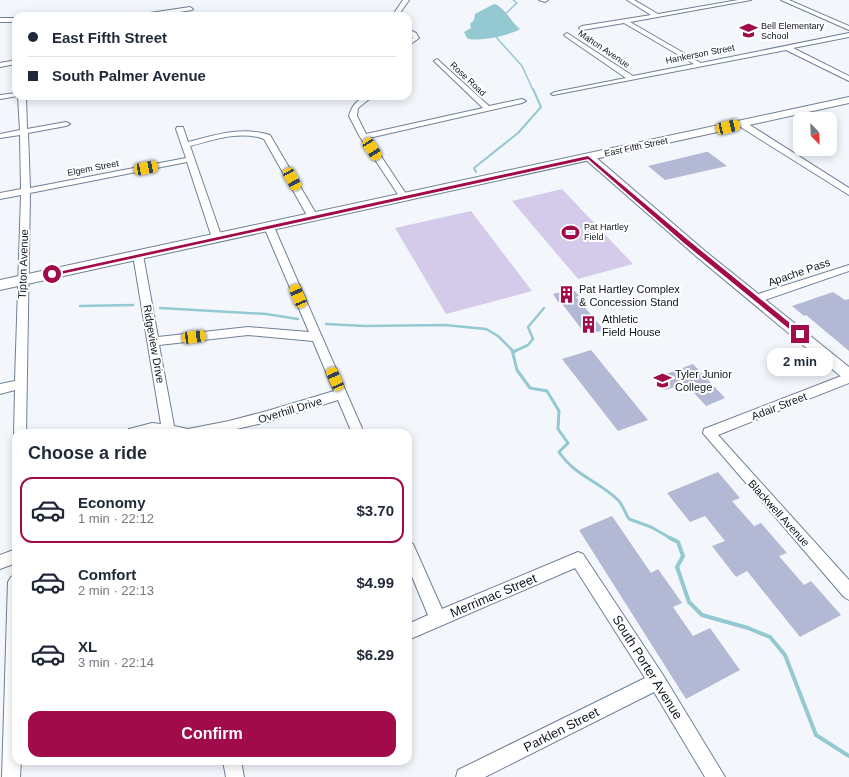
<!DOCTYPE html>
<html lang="en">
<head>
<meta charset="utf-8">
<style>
  body { margin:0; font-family:Arial,sans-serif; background:#f2f2f3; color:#1f2937; height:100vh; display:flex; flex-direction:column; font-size:15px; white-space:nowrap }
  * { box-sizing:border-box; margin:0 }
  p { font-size:13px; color:#747a83 }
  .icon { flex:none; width:22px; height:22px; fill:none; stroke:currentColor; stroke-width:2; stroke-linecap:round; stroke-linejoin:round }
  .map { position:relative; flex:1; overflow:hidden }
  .sheet { position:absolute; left:12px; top:429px; width:400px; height:336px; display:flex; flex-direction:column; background:#fff; border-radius:12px; box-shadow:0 2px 10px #0003 }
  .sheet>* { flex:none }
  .hud { position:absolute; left:12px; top:12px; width:400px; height:88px; border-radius:12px; box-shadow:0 2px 10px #0003; display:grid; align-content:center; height:88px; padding:0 16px; background:#fff }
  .needle { width:26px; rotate:157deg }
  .fabs { position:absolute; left:793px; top:112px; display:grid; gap:8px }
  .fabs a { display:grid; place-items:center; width:44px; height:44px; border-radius:8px; background:#fff; box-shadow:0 2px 10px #0003; font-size:20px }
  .end { position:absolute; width:18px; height:18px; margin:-9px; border:5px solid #a20b4a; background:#fff; box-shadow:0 0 0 2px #fff }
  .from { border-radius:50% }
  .bubble { position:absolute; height:28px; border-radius:12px; background:#fff; box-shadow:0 2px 10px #0003; font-size:13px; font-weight:700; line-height:28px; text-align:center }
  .car { position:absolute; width:12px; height:24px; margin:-12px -6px; border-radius:5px; box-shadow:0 0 3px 1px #0007; background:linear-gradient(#f5c518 24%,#345 0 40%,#f5c518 0 76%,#345 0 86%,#f5c518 0) }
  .hud b { display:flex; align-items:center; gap:14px; height:38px; font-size:15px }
  .hud b+b { border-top:1px solid #e0e1e3 }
  .hud i { width:10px; height:10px; background:#1f2937 }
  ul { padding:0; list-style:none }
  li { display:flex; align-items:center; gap:12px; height:66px; margin:0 8px 6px; padding:0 8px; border:2px solid transparent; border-radius:12px }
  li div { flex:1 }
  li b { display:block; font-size:15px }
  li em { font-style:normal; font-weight:700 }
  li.selected { border-color:#a20b4a }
  li>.icon { width:36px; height:36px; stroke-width:1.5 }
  h2 { padding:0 16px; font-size:18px; line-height:48px }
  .primary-button { display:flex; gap:8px; margin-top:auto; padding:8px 16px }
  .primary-button a { flex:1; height:46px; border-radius:12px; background:#a20b4a; color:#fff; font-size:16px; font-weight:700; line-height:46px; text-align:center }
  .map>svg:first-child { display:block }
  .green { fill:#d3cbe9 }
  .water { fill:#95c9d1 }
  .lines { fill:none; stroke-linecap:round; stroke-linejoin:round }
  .stream-far4 { stroke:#95c9d1; stroke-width:1.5 }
  .stream-far3 { stroke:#95c9d1; stroke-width:2 }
  .stream-far2 { stroke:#95c9d1; stroke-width:2.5 }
  .stream-far1 { stroke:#95c9d1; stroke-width:3 }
  .stream { stroke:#95c9d1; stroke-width:4 }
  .building { fill:#b3b9d4 }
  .minor-casing { stroke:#6f8196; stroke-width:2 }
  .tertiary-casing { stroke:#6f8196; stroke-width:2 }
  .primary-casing { stroke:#6f8196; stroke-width:2 }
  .minor { fill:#fff; fill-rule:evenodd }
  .tertiary { fill:#fff; fill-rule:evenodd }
  .primary { fill:#fff; fill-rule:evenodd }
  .route { fill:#a20b4a }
  .labels { text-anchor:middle; stroke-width:4; stroke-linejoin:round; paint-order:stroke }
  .far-poi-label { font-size:9px; fill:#0e151d; stroke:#fff; text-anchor:start }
  .far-street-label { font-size:9px; fill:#0e151d; stroke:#fff }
  .street-label { font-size:11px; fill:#0e151d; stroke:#fff }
  .poi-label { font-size:11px; fill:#0e151d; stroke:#fff; text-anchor:start }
  .near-street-label { font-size:13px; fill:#0e151d; stroke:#fff }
</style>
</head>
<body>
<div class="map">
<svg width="849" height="777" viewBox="0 0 849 777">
  <rect width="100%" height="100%" fill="#f3f7fc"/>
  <path class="green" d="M 562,189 L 633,264 L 578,279 L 512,201 Z
    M 471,211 L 532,291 L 446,314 L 395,228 Z"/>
  <path class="water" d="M 494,4 C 503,5 512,23 520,29 C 512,35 475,43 467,38 L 464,32 L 471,28 L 470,24 L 474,20 L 475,14 Z"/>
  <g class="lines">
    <path class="stream-far4" d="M 504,15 L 517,3 L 513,0
      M 497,33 L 496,37 L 522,66 L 533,90"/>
    <path class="stream-far3" d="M 476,172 L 474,168 L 518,133 L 541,107 L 533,89"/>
    <path class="stream-far2" d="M 80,306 L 133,305
      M 160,308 L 266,314 L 298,319
      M 326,324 L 365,326 L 445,325 L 486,329 L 498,336 L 513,351
      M 515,351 L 528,345 L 533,339 L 528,327 L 544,308"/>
    <path class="stream-far1" d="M 512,350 L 517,370 L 530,388 L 547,391 L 559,411 L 558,429 L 568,443 L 559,452 C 575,476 599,481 618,500 C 623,505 625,513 629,519 L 651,527 L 672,539
      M 514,352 L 517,350"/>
    <path class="stream" d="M 670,538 L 678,542 L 683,556 L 677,567 L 689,602 L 702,615 L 748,628 L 770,637 L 785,655 L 816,735 L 849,756"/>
  </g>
  <path class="building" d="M 706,152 L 708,152 L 727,166 L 665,180 L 648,166 Z
    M 573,289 L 579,296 L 576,297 L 604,330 L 586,335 L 560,301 L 558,302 L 553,294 Z
    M 833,292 L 845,300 L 849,299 L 849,351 L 806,315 L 804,316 L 792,306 Z
    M 591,350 L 648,420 L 618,431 L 562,359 Z
    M 693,364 L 725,398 L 706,406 L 685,383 L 666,390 L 655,378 Z
    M 718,472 L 740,498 L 732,501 L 754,526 L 761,523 L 787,553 L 779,556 L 804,585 L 811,581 L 841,615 L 800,637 L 747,571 L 736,577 L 712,546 L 725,541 L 705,516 L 690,522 L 667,493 Z
    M 612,516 L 651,573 L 658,569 L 682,603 L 673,607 L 693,636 L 710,628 L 740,670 L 686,699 L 579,530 Z"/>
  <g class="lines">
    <defs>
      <path id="minor" d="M 403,0 L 409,0 L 398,16 L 392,16 Z
        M 539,0 L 548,0 L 545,2 Z
        M 627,0 L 634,0 L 658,14 L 738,0 L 751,0 L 630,22 L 701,63 L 849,33 L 849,37 L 793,48 L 849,76 L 849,81 L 786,50 L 553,95 L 551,94 L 555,92 L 626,78 L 565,36 L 564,35 L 567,33 L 633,76 L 694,64 L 624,23 L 582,30 L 579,28 L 582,26 L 651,15 Z
        M 781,0 L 789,0 L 849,26 L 849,30 Z
        M 190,7 L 193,9 L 192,10 L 154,16 L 140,16 L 143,14 Z
        M 0,18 L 16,18 L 16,22 L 0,22 Z
        M 408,29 L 416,33 L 419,38 L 408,46 L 408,41 L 413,38 L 408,33 Z
        M 437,59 L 489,106 L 522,99 L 526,101 L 522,103 L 369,138 L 408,197 L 404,200 L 401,199 L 360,137 L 349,116 C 352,104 360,96 373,96 L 358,108 L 357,116 L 366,134 L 483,108 L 435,62 L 434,61 Z
        M 16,60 L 16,64 L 0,67 L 0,63 Z
        M 16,93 L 16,96 L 26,96 L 27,129 L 66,122 L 70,124 L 66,126 L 28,133 L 30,188 L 186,158 L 176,129 L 177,127 L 183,127 L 188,142 C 215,135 242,126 270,135 L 318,217 L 313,220 L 308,217 L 264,139 C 240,130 213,140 190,146 L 222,238 L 220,240 L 217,241 L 212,238 L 187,162 L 30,193 L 26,433 L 16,433 L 16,437 L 14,433 L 15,390 L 0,394 L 0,384 L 15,381 L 21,195 L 0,199 L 0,193 L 21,189 L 20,135 L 0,138 L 0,134 L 20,130 L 18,96 L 0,99 L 0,95 Z
        M 739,122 L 745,122 L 849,188 L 849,195 L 739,126 Z
        M 269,224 L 274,227 L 364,433 L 352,433 L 338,400 L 267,422 L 219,433 L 128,433 L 129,429 L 152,423 L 161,424 L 133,255 L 135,253 L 141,253 L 143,255 L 158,337 L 248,327 L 309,332 L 264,227 ZM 248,335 L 313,341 L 334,391 L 267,411 L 229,421 L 188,429 L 174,426 L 159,345 Z
        M 849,265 L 849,271 L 756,303 L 752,302 L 751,299 L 752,296 Z
        M 849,373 L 849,383 L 718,435 L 849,580 L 849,600 L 844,597 L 703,433 L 704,429 Z
        M 408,542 L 413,544 L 442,609 L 578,552 L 583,554 L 663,675 L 725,777 L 705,777 L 654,692 L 485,777 L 456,777 L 458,770 L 645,678 L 575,568 L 408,640 L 408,624 L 428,615 L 408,567 Z
        M 16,549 L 16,563 L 0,569 L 0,555 Z
        M 16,574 L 16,761 L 21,761 L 20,777 L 2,777 L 8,582 L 11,577 Z
        M 223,761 L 241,761 L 244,777 L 226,777 Z"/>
      <path id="tertiary" d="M 589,154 L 593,155 L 705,251 L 849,367 L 849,381 L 844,379 L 697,257 L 585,159 L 584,157 L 585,155 Z"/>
      <path id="primary" d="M 849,97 L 849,103 L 0,290 L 0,280 Z"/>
    </defs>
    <use href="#minor" class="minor-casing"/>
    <use href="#tertiary" class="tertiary-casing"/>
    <use href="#primary" class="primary-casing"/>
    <use href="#minor" class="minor"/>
    <use href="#tertiary" class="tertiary"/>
    <use href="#primary" class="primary"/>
  </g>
  <path class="route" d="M 588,156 L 688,240 L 802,333 L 802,336 L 798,336 L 684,243 L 588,159 L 52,276 L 49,274 Z"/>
  <defs>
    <symbol id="school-bare" viewBox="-9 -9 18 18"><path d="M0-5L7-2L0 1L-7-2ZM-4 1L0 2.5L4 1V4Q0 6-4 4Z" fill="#a20b4a" stroke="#fff" stroke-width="2.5" paint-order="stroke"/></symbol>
    <symbol id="stadium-bare" viewBox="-9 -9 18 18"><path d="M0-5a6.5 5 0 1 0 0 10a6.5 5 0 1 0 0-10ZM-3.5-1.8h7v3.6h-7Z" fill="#a20b4a" stroke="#fff" stroke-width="2.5" paint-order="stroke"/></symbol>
    <symbol id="building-bare" viewBox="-9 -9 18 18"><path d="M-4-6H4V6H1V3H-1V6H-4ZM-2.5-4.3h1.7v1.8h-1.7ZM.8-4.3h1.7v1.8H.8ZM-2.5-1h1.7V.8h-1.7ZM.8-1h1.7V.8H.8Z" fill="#a20b4a" stroke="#fff" stroke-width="2.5" paint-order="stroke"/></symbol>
    <symbol id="university-bare" viewBox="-9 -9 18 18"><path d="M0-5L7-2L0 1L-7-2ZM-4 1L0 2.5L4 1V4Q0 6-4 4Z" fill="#a20b4a" stroke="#fff" stroke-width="2.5" paint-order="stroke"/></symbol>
  </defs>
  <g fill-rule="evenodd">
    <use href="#school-bare" x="736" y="18" width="25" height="25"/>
    <use href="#stadium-bare" x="558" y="220" width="25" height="25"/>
    <use href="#building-bare" x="554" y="282" width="25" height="25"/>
    <use href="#building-bare" x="576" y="312" width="25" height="25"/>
    <use href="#university-bare" x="650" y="368" width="25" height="25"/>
  </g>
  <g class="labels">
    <g class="far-poi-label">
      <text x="761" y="29">Bell Elementary<tspan x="761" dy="10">School</tspan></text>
      <text x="584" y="230">Pat Hartley<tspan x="584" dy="10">Field</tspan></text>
    </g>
    <g class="far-street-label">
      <text transform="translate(604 49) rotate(34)" y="3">Mahon Avenue</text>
      <text transform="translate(700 54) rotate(-11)" y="3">Hankerson Street</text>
      <text transform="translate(468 79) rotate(43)" y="3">Rose Road</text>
      <text transform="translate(636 147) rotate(-12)" y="3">East Fifth Street</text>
      <text transform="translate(93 168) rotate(-11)" y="3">Elgem Street</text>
    </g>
    <g class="street-label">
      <text transform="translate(23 264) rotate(-88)" y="4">Tipton Avenue</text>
      <text transform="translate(799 272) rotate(-19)" y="4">Apache Pass</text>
      <text transform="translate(154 344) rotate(80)" y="4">Ridgeview Drive</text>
      <text transform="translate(779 406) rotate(-21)" y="4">Adair Street</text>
      <text transform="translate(290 410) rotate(-17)" y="4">Overhill Drive</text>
      <text transform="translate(779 513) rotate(48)" y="4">Blackwell Avenue</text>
    </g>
    <g class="poi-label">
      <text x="579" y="293">Pat Hartley Complex<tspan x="579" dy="13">&amp; Concession Stand</tspan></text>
      <text x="602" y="323">Athletic<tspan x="602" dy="13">Field House</tspan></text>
      <text x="675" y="378">Tyler Junior<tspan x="675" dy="13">College</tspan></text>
    </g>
    <g class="near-street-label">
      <text transform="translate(493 595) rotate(-23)" y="5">Merrimac Street</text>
      <text transform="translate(648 667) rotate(58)" y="5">South Porter Avenue</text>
      <text transform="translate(561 729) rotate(-27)" y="5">Parklen Street</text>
    </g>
  </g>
</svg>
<div class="fabs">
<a><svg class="needle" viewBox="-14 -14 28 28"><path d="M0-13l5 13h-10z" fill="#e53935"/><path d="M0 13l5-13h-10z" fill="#747a83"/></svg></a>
</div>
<i class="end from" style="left:52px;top:274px"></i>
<i class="end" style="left:800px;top:334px"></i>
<div class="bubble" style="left:767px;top:348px;width:66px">2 min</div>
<i class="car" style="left:728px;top:127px;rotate:77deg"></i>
<i class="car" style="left:372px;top:149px;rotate:147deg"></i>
<i class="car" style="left:146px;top:168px;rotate:79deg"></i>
<i class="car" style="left:292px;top:179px;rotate:151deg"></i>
<i class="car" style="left:298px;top:296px;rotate:337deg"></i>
<i class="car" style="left:194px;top:337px;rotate:83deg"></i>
<i class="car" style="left:335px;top:379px;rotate:336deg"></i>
<div class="hud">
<b><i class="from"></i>East Fifth Street</b>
<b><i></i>South Palmer Avenue</b>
</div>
<section class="sheet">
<h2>Choose a ride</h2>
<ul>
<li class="selected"><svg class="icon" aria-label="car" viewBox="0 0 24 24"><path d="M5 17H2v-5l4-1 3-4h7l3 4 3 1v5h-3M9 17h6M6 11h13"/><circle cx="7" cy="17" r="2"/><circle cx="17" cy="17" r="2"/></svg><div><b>Economy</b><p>1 min · 22:12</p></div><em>$3.70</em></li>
<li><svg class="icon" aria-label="car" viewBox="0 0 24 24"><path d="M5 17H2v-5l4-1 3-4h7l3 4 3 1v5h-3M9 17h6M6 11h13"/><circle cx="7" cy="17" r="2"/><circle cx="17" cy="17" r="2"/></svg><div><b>Comfort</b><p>2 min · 22:13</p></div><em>$4.99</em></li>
<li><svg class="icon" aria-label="car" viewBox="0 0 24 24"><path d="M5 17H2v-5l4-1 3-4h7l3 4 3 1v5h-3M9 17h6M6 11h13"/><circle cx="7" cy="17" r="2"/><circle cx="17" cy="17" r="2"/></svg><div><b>XL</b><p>3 min · 22:14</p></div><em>$6.29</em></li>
</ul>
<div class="primary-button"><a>Confirm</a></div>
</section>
</div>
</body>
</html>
